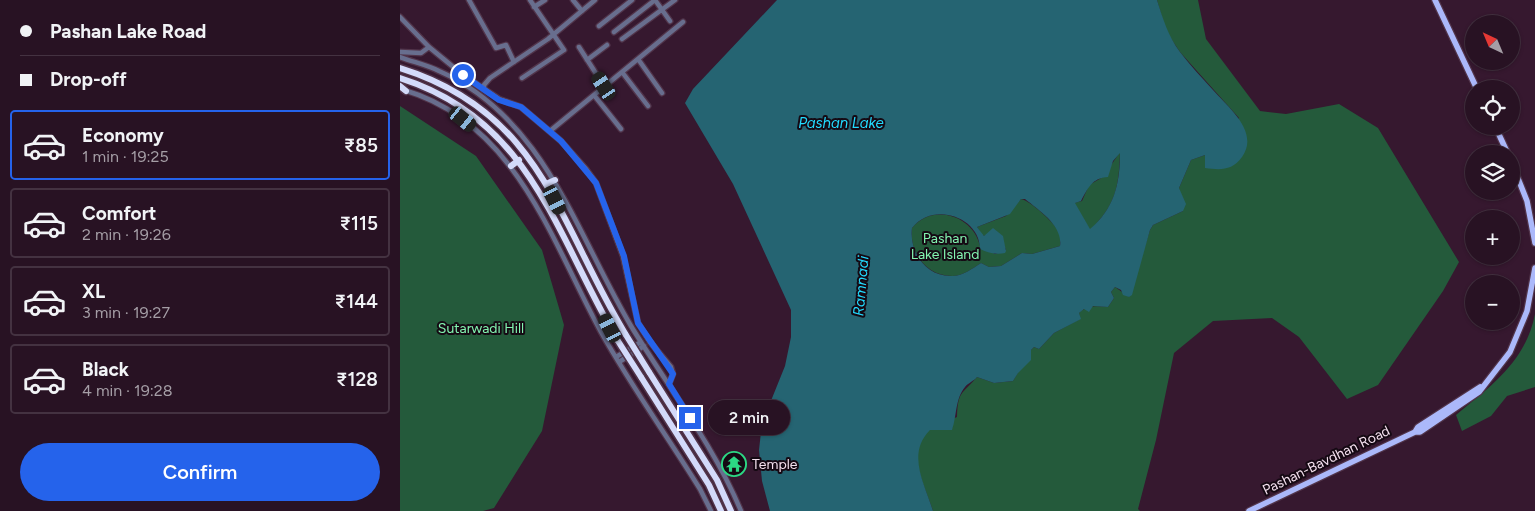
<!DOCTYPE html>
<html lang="en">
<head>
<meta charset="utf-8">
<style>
  body { margin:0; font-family:Figtree,sans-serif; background:#301b2b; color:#f1f3f6; height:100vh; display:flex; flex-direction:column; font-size:19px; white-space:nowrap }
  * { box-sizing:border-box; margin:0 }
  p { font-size:16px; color:#a59ea6 }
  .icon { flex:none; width:28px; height:28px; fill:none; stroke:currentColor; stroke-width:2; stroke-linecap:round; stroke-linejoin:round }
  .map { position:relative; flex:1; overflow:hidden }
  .sheet { display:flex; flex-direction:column; background:#281223; width:400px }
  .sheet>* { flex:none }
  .hud { display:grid; align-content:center; height:110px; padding:0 20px; background:#281223 }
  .needle { width:32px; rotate:316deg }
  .buttons { position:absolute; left:1065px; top:15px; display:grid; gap:10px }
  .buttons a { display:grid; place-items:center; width:55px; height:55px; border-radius:50%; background:#281223; box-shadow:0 1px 4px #0004,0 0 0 1px #443241; font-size:25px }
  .end { position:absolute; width:22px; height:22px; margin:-11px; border:6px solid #2563eb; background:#fff; box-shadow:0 0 0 2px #fff }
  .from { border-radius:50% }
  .bubble { position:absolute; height:35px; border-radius:18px; background:#281223; box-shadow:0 1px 4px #0004,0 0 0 1px #443241; font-size:16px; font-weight:600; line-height:35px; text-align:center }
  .car { position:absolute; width:15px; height:30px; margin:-15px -8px; border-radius:6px; box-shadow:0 0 4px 1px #0007; background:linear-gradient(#222 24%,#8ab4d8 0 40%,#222 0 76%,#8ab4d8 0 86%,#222 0) }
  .hud b { display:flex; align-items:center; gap:18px; height:48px; font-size:19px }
  .hud b+b { border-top:1px solid #443241 }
  .hud i { width:12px; height:12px; background:#f1f3f6 }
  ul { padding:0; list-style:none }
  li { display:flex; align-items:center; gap:15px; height:70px; margin:0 10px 8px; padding:0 10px; border:2px solid #443241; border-radius:5px }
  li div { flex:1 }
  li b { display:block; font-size:19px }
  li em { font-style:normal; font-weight:600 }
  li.on { border-color:#2563eb }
  li>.icon { width:45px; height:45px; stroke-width:1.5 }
  .action { display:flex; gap:10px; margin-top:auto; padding:10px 20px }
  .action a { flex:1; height:58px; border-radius:30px; background:#2563eb; color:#fff; font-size:20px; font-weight:600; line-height:58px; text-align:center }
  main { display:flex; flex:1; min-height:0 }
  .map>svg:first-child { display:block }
  .green { fill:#245a3b }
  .water { fill:#256472; fill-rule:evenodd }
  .building { fill:#671d3f; stroke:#8a606f }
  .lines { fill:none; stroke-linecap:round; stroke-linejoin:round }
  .minor-casing { stroke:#51344a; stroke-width:7 }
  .major-casing { stroke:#51344a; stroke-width:8 }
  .highway-casing { stroke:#51344a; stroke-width:9 }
  .minor { stroke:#686e8e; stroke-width:4.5 }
  .major { stroke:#abb8fa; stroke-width:5.5 }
  .highway { stroke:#d3dafa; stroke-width:6 }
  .highway-bridge-casing { stroke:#51344a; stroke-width:9; stroke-linecap:butt }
  .highway-bridge { stroke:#d3dafa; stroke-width:6 }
  .route { stroke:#2563eb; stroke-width:6 }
  .labels { text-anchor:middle; stroke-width:4; stroke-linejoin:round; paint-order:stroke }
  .park-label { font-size:14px; fill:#83f4b0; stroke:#150913 }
  .street-label { font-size:14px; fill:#f5e1ef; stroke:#150913 }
  .poi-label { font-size:14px; fill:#f5e1ef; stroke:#150913; text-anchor:start }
  .water-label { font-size:15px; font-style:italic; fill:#22dbff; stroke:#150913 }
</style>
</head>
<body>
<main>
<section class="sheet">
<div class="hud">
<b><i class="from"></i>Pashan Lake Road</b>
<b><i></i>Drop-off</b>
</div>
<ul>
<li class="on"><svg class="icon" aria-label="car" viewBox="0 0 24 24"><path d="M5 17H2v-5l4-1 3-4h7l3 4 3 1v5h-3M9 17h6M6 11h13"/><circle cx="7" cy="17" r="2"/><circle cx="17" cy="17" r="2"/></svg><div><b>Economy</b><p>1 min · 19:25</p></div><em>₹85</em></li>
<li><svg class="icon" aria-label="car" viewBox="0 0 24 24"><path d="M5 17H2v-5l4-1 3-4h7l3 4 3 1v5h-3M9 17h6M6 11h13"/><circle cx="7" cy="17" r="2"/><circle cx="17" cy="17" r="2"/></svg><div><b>Comfort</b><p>2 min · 19:26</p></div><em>₹115</em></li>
<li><svg class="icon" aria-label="car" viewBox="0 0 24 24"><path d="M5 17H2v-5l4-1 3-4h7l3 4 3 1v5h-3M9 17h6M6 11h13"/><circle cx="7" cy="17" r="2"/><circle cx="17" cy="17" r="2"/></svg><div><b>XL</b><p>3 min · 19:27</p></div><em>₹144</em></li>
<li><svg class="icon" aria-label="car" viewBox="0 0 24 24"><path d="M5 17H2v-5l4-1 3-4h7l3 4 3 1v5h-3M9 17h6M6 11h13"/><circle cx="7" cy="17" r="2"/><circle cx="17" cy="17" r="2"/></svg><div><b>Black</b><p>4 min · 19:28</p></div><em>₹128</em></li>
</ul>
<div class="action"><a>Confirm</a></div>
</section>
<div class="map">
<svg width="1135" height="511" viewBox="0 0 1135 511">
  <rect width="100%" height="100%" fill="#36182f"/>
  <path class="green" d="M 757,0 L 798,0 L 806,39 L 860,111 L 886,114 L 939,104 L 978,128 L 1059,262 L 1043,291 L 978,385 L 947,399 L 899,337 L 872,318 L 813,321 L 774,353 L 756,440 L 738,509 L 740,511 L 533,511 C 526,488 504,450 528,431 C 536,424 548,421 557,417 C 558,390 562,395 577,377 L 594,383 L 613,381 L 631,350 L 634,347 L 639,349 L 654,333 L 680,319 L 679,313 C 687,305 697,306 708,307 L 714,298 L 711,292 L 715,287 L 729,297 L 750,230 L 753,225 L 783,211 L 779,188 L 791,160 L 805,155 L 839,118 L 780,52 L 766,31 Z
    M 0,106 L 76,156 L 142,250 L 164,325 L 142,431 L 94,508 L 83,511 L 0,511 Z
    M 720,152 C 719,186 716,205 690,230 L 674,203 L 682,201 L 689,185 L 703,177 Z
    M 621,199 C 630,200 658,226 660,234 C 661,238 660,243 660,246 L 632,254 L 622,253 L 601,266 L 589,267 L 581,263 C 573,268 563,276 552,276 C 526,276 509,252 512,228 C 532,203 573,215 580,246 L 595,254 L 606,250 L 603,242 L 590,233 L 585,236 L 582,235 L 577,227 L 606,216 Z
    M 1135,314 L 1135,387 L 1107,396 L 1091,416 L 1062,431 L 1056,415 C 1091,386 1126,361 1135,314 Z"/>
  <path class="water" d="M 377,0 L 757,0 C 763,19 768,36 780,52 C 790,65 802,78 813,90 C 828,107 860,132 842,157 C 832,171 820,170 805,168 L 805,155 L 791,160 L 779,188 L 786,204 L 783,211 L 753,225 L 750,230 L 732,295 L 729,297 L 723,295 L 721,290 L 715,287 L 711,292 L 714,298 L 708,307 L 693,306 L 689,312 L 684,309 L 679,313 L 681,319 L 654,333 L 639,349 L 634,347 L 631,350 L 631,360 L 618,373 L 613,381 L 594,383 L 577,377 C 574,381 568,383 565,387 C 555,399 557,416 552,430 L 530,430 C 506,454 525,484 533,511 L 370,511 L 362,481 L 359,450 L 362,423 L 385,366 L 391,337 L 391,310 L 333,184 L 285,103 L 293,89 ZM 720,153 C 720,184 714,209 690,229 L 675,203 L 681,201 C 688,188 692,178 708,177 L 713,161 ZM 621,199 L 625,199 C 640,211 663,226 660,246 L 632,254 L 622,253 L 601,266 L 589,267 L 581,263 C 573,268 563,276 552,276 C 526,277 509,252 512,228 C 533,201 580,217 580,249 C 588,253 597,255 605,253 L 606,251 L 603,236 L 593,228 L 584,236 L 577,227 L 610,214 Z"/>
  <path class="building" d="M 335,456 L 342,465 L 333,472 L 326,464 Z"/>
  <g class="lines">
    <defs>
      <path id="minor" d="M 69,0 L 96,48 L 106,45 L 114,62
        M 173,0 L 182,11
        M 255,0 L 270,21
        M 134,7 L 145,0
        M 0,17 L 29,47 L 63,75 L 99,99 L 121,107 L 161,141 L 186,169 L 196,183 L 223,256 L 238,323 L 250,342 L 271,367 L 273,374 L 269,384
        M 199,26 L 232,0
        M 214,32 L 255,0
        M 222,39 L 275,0
        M 179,47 L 204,86
        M 0,52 L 21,53 L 29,47
        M 0,57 C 13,62 27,65 39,71 C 144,117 177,235 231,326 C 268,387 313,444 341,511
        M 238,59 L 262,93
        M 187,60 L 207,45
        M 222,72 L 248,106
        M 122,78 L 164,50 L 130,0
        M 84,89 L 84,85 L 90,78 L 148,39 L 195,0
        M 4,90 C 116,123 151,240 201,332 C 231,386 268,437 300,489 L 311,511
        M 194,95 L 221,129
        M 150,131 L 283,22
        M 216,357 L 241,342
        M 219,362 L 244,346"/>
      <path id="major" d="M 1035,0 L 1077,89
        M 1095,126 L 1108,154
        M 1111,161 L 1127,201 L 1135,243
        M 1015,432 L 1018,427 L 1080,387
        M 849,511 L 1015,432 L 1020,432 L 1079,392 L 1110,352 L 1127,311 L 1135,268"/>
      <path id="highway" d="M 0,68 C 142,112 158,223 226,335
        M 0,78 C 131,119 156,236 218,341
        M 0,86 L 6,91
        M 111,166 L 119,160
        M 146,184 L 155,180
        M 249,372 L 317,480 L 331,511
        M 241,377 L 309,485 L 321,511"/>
    </defs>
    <use href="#minor" class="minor-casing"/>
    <use href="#major" class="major-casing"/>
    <use href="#highway" class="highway-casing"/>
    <use href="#minor" class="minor"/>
    <use href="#major" class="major"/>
    <use href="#highway" class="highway"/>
    <defs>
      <path id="highway-bridge" d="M 226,335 L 249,372
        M 218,341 L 241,377"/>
    </defs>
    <use href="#highway-bridge" class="highway-bridge-casing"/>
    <use href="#highway-bridge" class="highway-bridge"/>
  </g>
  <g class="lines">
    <path class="route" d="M 63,75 L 99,100 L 121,107 L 161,141 L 196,183 L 224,256 L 238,323 L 273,374 L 269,384 L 290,418"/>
  </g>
  <defs>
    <symbol id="temple-ring" viewBox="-11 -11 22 22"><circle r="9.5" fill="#150913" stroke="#2cd884" stroke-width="1.5"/><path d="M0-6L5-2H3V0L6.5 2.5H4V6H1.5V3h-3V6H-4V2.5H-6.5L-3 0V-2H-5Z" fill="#2cd884"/></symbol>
  </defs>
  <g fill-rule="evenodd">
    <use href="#temple-ring" x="320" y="450" width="28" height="28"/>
  </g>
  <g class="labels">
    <g class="park-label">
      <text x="545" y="243">Pashan<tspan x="545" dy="16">Lake Island</tspan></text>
      <text x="81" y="333">Sutarwadi Hill</text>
    </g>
    <g class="street-label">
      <text transform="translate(926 460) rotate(-26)" y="5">Pashan-Bavdhan Road</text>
    </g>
    <g class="poi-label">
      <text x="352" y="469">Temple</text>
    </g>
    <g class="water-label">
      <text x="441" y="128">Pashan Lake</text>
      <text transform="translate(461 286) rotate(-85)" y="5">Ramnadi</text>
    </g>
  </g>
</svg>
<div class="buttons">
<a><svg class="needle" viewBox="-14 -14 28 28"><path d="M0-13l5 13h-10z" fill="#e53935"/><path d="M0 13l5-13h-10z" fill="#a59ea6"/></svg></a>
<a><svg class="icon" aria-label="locate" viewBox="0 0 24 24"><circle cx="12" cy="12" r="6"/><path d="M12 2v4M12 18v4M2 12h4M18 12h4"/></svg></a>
<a><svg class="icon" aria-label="layers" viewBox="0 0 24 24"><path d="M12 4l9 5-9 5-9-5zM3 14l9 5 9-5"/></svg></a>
<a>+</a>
<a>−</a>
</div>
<i class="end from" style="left:63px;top:75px"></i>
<i class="end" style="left:290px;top:418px"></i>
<div class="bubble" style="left:308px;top:400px;width:82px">2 min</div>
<i class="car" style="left:204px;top:86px;rotate:327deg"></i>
<i class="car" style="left:63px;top:119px;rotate:129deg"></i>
<i class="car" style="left:155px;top:200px;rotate:153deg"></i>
<i class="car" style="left:210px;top:328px;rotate:333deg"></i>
</div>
</main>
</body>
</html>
